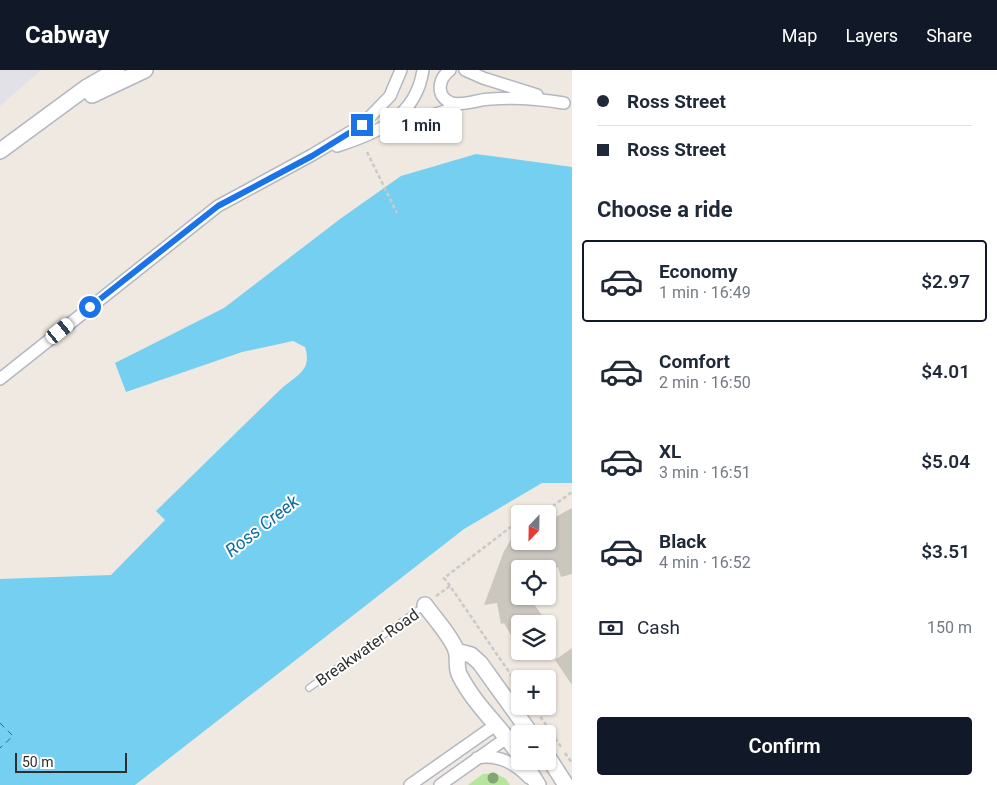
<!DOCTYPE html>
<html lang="en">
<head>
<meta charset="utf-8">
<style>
  body { margin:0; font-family:Roboto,sans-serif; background:#f2f2f3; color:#1f2937; height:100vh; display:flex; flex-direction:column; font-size:19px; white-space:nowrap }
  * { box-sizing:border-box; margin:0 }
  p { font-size:16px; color:#747a83 }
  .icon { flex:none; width:28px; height:28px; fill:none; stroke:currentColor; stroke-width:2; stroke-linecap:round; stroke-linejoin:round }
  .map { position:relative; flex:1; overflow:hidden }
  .sheet { display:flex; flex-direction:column; background:#fff; width:425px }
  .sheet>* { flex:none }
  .banner { display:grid; align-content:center; height:110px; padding:0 25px; background:#fff }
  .needle { width:32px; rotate:202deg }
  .fabs { position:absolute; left:511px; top:435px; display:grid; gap:10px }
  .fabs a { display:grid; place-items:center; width:45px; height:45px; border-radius:5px; background:#fff; box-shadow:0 1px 4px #0004; font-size:25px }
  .scale { position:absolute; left:15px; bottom:12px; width:112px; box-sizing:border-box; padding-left:5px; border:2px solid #2e2e2e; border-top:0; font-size:14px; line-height:18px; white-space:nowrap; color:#2e2e2e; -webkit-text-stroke:4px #fff; paint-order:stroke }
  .end { position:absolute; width:22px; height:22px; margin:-11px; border:6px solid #1a73e8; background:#fff; box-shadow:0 0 0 2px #fff }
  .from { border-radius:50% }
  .bubble { position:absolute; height:35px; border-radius:5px; background:#fff; box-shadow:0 1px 4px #0004; font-size:16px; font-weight:600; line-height:35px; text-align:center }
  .car { position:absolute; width:15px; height:30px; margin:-15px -8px; border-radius:6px; box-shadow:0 0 4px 1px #0007; background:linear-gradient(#fff 24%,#345 0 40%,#fff 0 76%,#345 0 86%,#fff 0) }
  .banner b { display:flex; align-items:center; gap:18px; height:48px; font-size:19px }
  .banner b+b { border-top:1px solid #e0e1e3 }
  .banner i { width:12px; height:12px; background:#1f2937 }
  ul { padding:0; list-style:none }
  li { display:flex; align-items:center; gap:15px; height:82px; margin:0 10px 8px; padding:0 15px; border:2px solid transparent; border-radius:5px }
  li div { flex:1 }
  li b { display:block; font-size:19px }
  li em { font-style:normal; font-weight:600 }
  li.current { border-color:#111827 }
  li>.icon { width:45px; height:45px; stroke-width:1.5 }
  h2 { padding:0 25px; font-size:22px; line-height:60px }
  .pay { display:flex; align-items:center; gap:12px; height:55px; padding:0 25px; font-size:19px }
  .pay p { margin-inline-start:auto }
  .button { display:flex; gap:10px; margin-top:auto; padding:10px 25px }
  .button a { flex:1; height:58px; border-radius:5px; background:#111827; color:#fff; font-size:20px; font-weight:600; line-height:58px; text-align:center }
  header { display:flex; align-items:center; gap:30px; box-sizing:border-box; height:70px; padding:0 25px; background:#111827; color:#fff }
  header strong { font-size:24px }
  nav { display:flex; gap:28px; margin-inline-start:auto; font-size:18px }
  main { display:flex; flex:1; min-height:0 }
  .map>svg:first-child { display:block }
  .industrial { fill:#e3e1e8 }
  .green { fill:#b6e59e }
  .water { fill:#75cff0 }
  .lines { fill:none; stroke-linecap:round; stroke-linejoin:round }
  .ferry { stroke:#0d6fa3; stroke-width:1; stroke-dasharray:6 5; stroke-linecap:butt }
  .building { fill:#cbc7bf }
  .service-casing { stroke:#b4b7c1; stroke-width:8 }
  .minor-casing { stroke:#b4b7c1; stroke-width:14 }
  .tertiary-casing { stroke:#b4b7c1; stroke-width:18 }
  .path { stroke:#c9c9c9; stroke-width:2.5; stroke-dasharray:4 2.5; stroke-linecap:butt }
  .service { stroke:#fff; stroke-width:5.5 }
  .minor { stroke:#fff; stroke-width:11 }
  .tertiary { stroke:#fff; stroke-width:15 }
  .tree { fill:#84a574 }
  .route { stroke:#1a73e8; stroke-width:6 }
  .labels { text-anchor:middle; stroke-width:4; stroke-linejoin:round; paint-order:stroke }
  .street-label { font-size:16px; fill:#2e2e2e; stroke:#fff }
  .water-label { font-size:18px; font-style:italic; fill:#0d6fa3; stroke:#fff }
</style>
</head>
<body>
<header>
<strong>Cabway</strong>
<nav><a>Map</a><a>Layers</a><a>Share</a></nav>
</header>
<main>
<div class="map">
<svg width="572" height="715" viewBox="0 0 572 715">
  <rect width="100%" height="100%" fill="#efe9e1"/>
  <path class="industrial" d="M 0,0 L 41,0 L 0,36 Z"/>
  <path class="green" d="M 495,703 L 506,709 L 510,715 L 468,715 L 483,704 Z"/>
  <path class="water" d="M 476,84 L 572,97 L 572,413 L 542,413 L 464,459 L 135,715 L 0,715 L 0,509 L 111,505 L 165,450 L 156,441 L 283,317 C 299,304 312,299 305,277 L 293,271 L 242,282 L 126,322 L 115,293 L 224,238 L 340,149 L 401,106 Z"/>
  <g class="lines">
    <path class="ferry" d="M 0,653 L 13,666 L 0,678"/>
  </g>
  <path class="building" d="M 572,438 L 572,504 L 561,507 L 558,497 L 520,499 L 520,526 L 532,526 L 534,534 L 548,554 L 520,554 L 520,581 L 504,553 L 501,554 L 497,533 L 484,535 L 504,481 L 520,455 L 520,471 L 548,471 L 548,451 Z
    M 572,578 L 572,615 L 555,590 Z"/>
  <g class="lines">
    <defs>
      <path id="service" d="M 407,38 L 423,45 L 454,35
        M 309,618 L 424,536"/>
      <path id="minor" d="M 450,0 C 438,9 435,27 452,33 C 464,36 479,29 491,29 C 516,27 540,29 564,33
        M 465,0 L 483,8 L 537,25
        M 337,76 C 378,63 416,47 423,0
        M 0,309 L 218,136 L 312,85 L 362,55 L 390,26 L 401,0
        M 477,688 C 498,684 515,693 529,708
        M 410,715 L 494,656
        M 440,715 L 508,667"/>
      <path id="tertiary" d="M 92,25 L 145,0
        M 0,81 L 87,17 L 117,0
        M 425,535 C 434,548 451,566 456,580 C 459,588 455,598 460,606 C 476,637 502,658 520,686
        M 456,581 L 471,585 L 480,593 L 531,664
        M 548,687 L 566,715
        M 523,691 L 538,715"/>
    </defs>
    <use href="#service" class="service-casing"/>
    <use href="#minor" class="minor-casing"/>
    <use href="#tertiary" class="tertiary-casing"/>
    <path class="path" d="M 402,62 L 420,54
      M 367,82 L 397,143
      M 542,444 L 572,422
      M 450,516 L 444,508 L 520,450
      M 436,526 L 450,516 L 520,618
      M 533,636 L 562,678
      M 565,683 L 572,693"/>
    <use href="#service" class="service"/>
    <use href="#minor" class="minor"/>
    <use href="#tertiary" class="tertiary"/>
  </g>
  <circle class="tree" cx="493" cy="708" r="5.5"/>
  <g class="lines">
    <path class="route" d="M 90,237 L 218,136 L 312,86 L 362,55"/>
  </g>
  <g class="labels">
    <g class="street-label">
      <text transform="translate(367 577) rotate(-35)" y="6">Breakwater Road</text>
    </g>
    <g class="water-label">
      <text transform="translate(262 456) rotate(-38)" y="6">Ross Creek</text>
    </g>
  </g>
</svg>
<div class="fabs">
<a><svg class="needle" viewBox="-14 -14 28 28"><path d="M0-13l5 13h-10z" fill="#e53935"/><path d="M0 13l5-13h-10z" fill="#747a83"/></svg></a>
<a><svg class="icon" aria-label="locate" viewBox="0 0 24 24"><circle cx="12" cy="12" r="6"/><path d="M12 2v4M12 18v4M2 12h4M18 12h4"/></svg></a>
<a><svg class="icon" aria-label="layers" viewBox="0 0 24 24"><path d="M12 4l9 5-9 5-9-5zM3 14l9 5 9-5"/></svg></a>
<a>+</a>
<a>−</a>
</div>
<div class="scale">50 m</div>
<i class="end from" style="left:90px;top:237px"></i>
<i class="end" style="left:362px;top:55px"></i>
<div class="bubble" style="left:380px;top:38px;width:82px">1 min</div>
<i class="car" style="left:60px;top:261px;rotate:51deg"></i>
</div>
<section class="sheet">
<div class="banner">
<b><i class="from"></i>Ross Street</b>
<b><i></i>Ross Street</b>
</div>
<h2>Choose a ride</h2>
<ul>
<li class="current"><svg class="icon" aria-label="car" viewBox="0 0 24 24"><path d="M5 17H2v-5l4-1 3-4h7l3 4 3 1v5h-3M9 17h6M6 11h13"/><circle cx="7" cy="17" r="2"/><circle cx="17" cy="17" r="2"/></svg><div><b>Economy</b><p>1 min · 16:49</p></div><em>$2.97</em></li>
<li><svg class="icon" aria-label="car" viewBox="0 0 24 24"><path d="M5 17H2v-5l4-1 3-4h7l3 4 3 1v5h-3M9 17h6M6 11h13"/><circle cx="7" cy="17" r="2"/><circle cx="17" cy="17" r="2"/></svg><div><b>Comfort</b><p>2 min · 16:50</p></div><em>$4.01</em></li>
<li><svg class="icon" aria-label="car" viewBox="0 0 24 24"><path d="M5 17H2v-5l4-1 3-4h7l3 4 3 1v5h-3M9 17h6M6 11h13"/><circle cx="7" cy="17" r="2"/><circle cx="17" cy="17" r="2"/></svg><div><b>XL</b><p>3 min · 16:51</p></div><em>$5.04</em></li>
<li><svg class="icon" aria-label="car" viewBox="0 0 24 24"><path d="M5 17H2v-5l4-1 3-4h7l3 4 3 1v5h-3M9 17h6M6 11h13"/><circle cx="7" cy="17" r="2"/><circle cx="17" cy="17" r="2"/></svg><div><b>Black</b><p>4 min · 16:52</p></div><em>$3.51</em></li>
</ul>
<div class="pay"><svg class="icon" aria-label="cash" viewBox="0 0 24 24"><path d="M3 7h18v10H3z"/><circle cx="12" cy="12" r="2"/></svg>Cash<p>150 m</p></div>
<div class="button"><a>Confirm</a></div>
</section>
</main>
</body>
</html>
